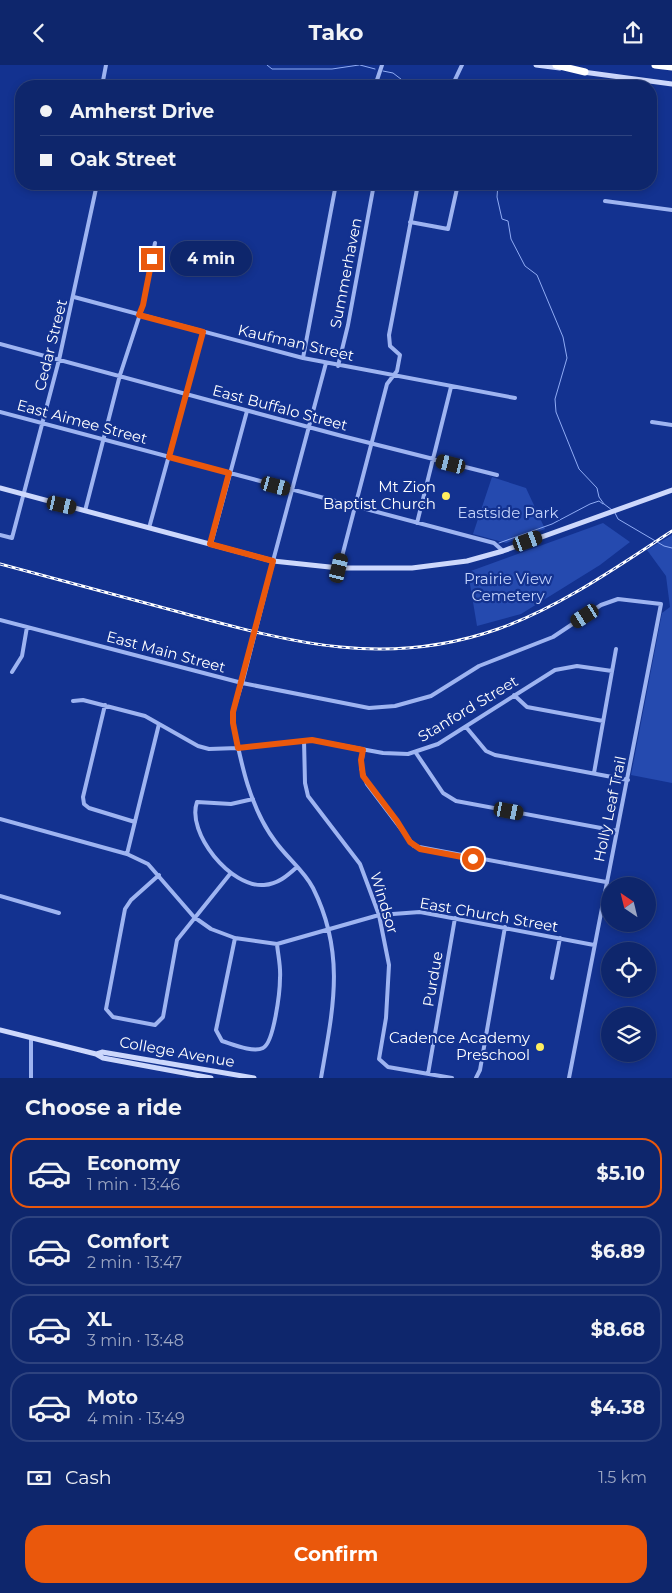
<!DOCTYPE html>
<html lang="en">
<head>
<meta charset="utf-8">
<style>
  body { margin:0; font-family:Montserrat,sans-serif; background:#1c3274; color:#f1f3f6; height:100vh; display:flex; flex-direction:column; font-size:19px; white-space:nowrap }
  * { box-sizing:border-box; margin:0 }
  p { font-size:16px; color:#9ba5c2 }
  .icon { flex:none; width:28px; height:28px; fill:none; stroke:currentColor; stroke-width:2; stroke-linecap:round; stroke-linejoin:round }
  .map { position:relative; height:1013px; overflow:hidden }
  .panel { display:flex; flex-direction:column; background:#0e266c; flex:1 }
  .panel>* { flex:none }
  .top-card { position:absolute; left:15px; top:15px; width:642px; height:110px; border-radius:20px; box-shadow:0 2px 8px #0003,0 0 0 1px #2e437f; display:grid; align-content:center; height:110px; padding:0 25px; background:#0e266c }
  .needle { width:32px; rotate:325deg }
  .controls { position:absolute; left:601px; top:812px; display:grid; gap:10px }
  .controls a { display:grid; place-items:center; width:55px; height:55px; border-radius:50%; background:#0e266c; box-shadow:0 2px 8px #0003,0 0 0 1px #2e437f; font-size:25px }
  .end { position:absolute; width:22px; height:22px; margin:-11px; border:6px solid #ea580c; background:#fff; box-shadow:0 0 0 2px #fff }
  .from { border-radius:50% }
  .bubble { position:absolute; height:35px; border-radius:18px; background:#0e266c; box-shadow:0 2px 8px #0003,0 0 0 1px #2e437f; font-size:16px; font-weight:700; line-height:35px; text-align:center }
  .car { position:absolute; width:15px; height:30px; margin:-15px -8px; border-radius:6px; box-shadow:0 0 4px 1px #0007; background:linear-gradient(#222 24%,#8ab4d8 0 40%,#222 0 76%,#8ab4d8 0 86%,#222 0) }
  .top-card b { display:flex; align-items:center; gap:18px; height:48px; font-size:19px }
  .top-card b+b { border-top:1px solid #2e437f }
  .top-card i { width:12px; height:12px; background:#f1f3f6 }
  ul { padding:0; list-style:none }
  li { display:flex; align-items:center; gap:15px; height:70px; margin:0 10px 8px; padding:0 15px; border:2px solid #2e437f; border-radius:20px }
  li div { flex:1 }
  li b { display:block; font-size:19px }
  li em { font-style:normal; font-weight:700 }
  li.active { border-color:#ea580c }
  li>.icon { width:45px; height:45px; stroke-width:1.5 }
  h2 { padding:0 25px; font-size:22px; line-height:60px }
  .pay { display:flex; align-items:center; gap:12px; height:55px; padding:0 25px; font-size:19px }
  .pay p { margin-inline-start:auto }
  .action { display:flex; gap:10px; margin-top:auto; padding:10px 25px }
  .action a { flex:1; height:58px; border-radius:20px; background:#ea580c; color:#fff; font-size:20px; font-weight:700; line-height:58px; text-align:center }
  header { display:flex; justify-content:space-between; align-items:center; height:65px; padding:0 25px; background:#0e266c; font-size:22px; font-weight:700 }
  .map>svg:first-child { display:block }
  .green { fill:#254aaf }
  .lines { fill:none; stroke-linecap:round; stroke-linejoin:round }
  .stream { stroke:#90acf5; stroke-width:1 }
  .minor { stroke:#9eb4f1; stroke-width:4 }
  .tertiary { stroke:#9eb4f1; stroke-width:4.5 }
  .secondary { stroke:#cdd8fc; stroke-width:5 }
  .motorway { stroke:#fff; stroke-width:7 }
  .rail-casing { stroke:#fff; stroke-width:3 }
  .rail { stroke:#133290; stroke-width:1; stroke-dasharray:4; stroke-linecap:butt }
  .route { stroke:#ea580c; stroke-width:6 }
  .poi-dot { fill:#ffee5f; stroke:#133290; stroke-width:2 }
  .labels { text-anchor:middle; stroke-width:4.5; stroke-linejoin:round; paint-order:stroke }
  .street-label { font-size:15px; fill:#fff; stroke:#133290 }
  .poi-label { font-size:15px; fill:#fff; stroke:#133290; text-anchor:end }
  .park-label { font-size:15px; fill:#c5d4fc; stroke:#133290 }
</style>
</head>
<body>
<header><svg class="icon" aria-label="back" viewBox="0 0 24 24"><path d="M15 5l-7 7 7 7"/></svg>Tako<svg class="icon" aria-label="share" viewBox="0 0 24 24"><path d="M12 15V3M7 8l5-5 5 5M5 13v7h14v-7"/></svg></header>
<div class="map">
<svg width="672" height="1013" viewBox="0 0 672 1013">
  <rect width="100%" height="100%" fill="#133290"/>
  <path class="green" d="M 492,412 L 526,423 L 545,464 L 506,478 L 473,469 Z
    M 603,458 L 630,477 L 600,500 L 521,549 L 477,561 L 468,507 Z
    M 672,470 L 672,718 L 631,710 L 662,548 L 670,542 L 666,511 L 647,485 Z"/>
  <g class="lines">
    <path class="stream" d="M 267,0 L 272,4 L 332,4 L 359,0
      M 360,0 L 375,4
      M 383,6 L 393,8 L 410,21
      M 498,119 L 497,132 L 502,154 L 508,156 L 511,174 L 525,201 L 537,210 L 563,272 L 567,293 L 555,334 L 556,347 L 579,404 L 597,423 L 599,432 L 604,439 L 612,445
      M 615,448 L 618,454 L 664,481 L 672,483
      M 499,478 L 552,459 L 590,439 L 599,436 L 603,439"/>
    <path class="minor" d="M 102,21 L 106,0
      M 375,21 L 382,0
      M 452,21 L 462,0
      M 605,136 L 672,145
      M 410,157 L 448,164 L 458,119
      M 74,232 L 303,293 L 515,333
      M 0,279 L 342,371 L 497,410
      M 303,293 L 336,119
      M 338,301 L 348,260 L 374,119
      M 0,347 L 494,478 L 503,486
      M 652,357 L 672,360
      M 85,446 L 120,310 L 143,240 L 155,178
      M 417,458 L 451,322
      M 149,463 L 203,267
      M 0,470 L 12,473 L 59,295 L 97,119
      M 211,479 L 247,346
      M 273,496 L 326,298
      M 339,503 L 387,319 L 397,306 L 400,290 L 390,281 L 389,270 L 418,119
      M 0,555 L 242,618 L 369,643 L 395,641 L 431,631 L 479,601 L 553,572 L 601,540 L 618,534 L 661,539 L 569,1013
      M 12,607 L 22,591 L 27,562
      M 242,618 L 233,647 L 233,658 C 241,698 250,743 275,776 C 286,792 304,805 313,823 C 346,889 333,944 321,1013
      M 514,630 L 527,642 L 603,656
      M 73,636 L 83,635 L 145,651 L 198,681 L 209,684 L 238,683 L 312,675 L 383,688 L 408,689 L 438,679 L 555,605 L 577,601 L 612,606
      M 105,640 L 83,732 L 84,739 L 89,743 L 135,757
      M 466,662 L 486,686 L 495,690 L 628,715
      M 304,675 L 305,718 L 308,731 L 360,799 L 379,850 L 389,900 L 386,953 L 379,994 L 388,1002 L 452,1013
      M 363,685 L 361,703 L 367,719 L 414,781 L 606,817
      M 416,688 L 443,728 L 456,736 L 617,766
      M 594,708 L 616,584
      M 253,734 L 231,739 L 197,737 C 186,768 231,823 264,820 C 278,819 287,811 297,802
      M 0,754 L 127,789 L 148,799 L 194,852 L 211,864 L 235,873 L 277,879 L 379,850 L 420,847 L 594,880
      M 127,789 L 159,659
      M 159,810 L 131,835 L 125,844 L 106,944 L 113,952 L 155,960 L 163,952 L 177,875 L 230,809
      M 0,831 L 59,848
      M 235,873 L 216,965 L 222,976 C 232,979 253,988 263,983 C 274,978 280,926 280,913 C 281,902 278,890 277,879
      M 552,913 L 560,873
      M 428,1009 L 455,853
      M 31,1013 L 31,973
      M 476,1013 L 480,1005 L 505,862"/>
    <path class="tertiary" d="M 242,618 L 273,496"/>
    <path class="secondary" d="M 536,0 L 560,3
      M 583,7 L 672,19
      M 0,423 L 273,496 L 339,503 L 412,503 L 467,496 L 503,486 L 672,425
      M 0,965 L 96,989 L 103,993 L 211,1013
      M 96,989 L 102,987 L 254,1013"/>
    <path class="motorway" d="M 556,0 L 585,7
      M 655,0 L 672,2"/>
    <defs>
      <path id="rail" d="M 0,499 C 60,515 119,531 179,547 C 290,577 384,604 498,564 C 560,542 617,502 672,466"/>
    </defs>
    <use href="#rail" class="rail-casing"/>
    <use href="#rail" class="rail"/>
  </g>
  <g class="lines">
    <path class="route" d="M 152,194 L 143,240 L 139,250 L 203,267 L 169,392 L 229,408 L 210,479 L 273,496 L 233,647 L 233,658 L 238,683 L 312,675 L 363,685 L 361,695 L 363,711 L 397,756 L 410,777 L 420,784 L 473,794"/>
  </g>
  <g class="poi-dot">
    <circle cx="446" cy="431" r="5"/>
    <circle cx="540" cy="982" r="5"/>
  </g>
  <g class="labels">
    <g class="street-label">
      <text transform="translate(346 208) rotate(-79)" y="5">Summerhaven</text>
      <text transform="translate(296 278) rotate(13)" y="5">Kaufman Street</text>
      <text transform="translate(51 280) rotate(-76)" y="5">Cedar Street</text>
      <text transform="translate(280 343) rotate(15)" y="5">East Buffalo Street</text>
      <text transform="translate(82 357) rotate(15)" y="5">East Aimee Street</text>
      <text transform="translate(166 587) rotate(15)" y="5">East Main Street</text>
      <text transform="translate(468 644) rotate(-31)" y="5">Stanford Street</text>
      <text transform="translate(610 744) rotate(-78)" y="5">Holly Leaf Trail</text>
      <text transform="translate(384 838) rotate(73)" y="5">Windsor</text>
      <text transform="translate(489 850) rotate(10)" y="5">East Church Street</text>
      <text transform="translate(433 914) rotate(-80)" y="5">Purdue</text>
      <text transform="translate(177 987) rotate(10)" y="5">College Avenue</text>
    </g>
    <g class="poi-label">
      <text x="436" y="427">Mt Zion<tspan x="436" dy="17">Baptist Church</tspan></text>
      <text x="530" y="978">Cadence Academy<tspan x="530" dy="17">Preschool</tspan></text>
    </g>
    <g class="park-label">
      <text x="508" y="453">Eastside Park</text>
      <text x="508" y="519">Prairie View<tspan x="508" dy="17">Cemetery</tspan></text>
    </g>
  </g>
</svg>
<div class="controls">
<a><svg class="needle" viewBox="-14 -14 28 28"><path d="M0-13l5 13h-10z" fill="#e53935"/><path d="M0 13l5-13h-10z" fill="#9ba5c2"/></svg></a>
<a><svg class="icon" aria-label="locate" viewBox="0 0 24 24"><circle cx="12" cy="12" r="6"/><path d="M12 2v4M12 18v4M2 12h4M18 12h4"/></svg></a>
<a><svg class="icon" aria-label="layers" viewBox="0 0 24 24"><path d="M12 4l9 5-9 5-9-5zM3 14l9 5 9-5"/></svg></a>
</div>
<i class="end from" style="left:473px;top:794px"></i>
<i class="end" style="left:152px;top:194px"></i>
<div class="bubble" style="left:170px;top:176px;width:82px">4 min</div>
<i class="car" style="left:451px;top:399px;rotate:284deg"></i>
<i class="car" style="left:276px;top:421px;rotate:105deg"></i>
<i class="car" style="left:62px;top:440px;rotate:103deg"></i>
<i class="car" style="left:528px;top:476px;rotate:70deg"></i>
<i class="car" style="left:339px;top:503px;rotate:13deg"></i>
<i class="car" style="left:585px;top:551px;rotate:237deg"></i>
<i class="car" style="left:509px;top:746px;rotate:101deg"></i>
<div class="top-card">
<b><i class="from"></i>Amherst Drive</b>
<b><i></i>Oak Street</b>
</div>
</div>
<section class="panel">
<h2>Choose a ride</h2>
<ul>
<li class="active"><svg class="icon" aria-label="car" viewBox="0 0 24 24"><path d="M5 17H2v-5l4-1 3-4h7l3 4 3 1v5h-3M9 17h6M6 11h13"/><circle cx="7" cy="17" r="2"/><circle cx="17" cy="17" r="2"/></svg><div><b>Economy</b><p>1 min · 13:46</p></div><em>$5.10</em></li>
<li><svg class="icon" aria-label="car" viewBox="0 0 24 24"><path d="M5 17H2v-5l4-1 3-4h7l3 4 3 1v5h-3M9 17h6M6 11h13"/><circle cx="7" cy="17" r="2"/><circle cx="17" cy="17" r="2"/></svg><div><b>Comfort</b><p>2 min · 13:47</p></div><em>$6.89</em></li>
<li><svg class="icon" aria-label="car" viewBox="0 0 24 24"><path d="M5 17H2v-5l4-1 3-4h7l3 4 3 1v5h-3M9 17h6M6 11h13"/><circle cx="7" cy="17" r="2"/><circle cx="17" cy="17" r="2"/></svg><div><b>XL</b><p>3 min · 13:48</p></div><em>$8.68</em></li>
<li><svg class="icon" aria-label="car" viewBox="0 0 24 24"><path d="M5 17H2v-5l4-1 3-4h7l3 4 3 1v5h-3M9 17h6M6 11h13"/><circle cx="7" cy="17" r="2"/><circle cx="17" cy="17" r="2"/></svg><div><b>Moto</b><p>4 min · 13:49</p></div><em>$4.38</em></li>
</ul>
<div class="pay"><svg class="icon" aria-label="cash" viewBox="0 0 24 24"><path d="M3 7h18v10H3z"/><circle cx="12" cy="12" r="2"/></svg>Cash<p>1.5 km</p></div>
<div class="action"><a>Confirm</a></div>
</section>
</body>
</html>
